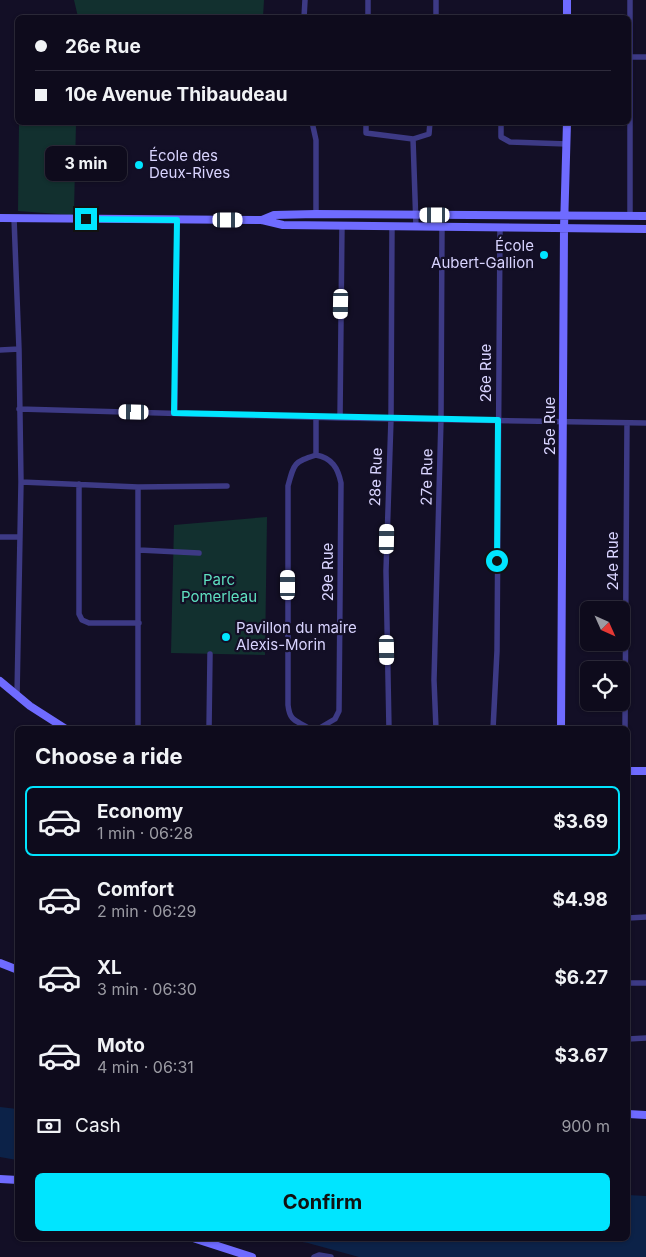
<!DOCTYPE html>
<html lang="en">
<head>
<meta charset="utf-8">
<style>
  body { margin:0; font-family:Inter,sans-serif; background:#1c1929; color:#f1f3f6; height:100vh; display:flex; flex-direction:column; font-size:19px; white-space:nowrap }
  * { box-sizing:border-box; margin:0 }
  p { font-size:16px; color:#9b9ba3 }
  .icon { flex:none; width:28px; height:28px; fill:none; stroke:currentColor; stroke-width:2; stroke-linecap:round; stroke-linejoin:round }
  .map { position:relative; flex:1; overflow:hidden }
  .sheet { position:absolute; left:15px; top:726px; width:615px; height:515px; display:flex; flex-direction:column; background:#0e0b1c; border-radius:8px; box-shadow:0 1px 4px #0004,0 0 0 1px #2e2b3b }
  .sheet>* { flex:none }
  .top-card { position:absolute; left:15px; top:15px; width:616px; height:110px; border-radius:8px; box-shadow:0 1px 4px #0004,0 0 0 1px #2e2b3b; display:grid; align-content:center; height:110px; padding:0 20px; background:#0e0b1c }
  .needle { width:32px; rotate:135deg }
  .controls { position:absolute; left:580px; top:601px; display:grid; gap:10px }
  .controls a { display:grid; place-items:center; width:50px; height:50px; border-radius:8px; background:#0e0b1c; box-shadow:0 1px 4px #0004,0 0 0 1px #2e2b3b; font-size:25px }
  .end { position:absolute; width:22px; height:22px; margin:-11px; border:6px solid #00e5ff; background:#111; box-shadow:0 0 0 2px #111 }
  .from { border-radius:50% }
  .bubble { position:absolute; height:35px; border-radius:8px; background:#0e0b1c; box-shadow:0 1px 4px #0004,0 0 0 1px #2e2b3b; font-size:16px; font-weight:700; line-height:35px; text-align:center }
  .car { position:absolute; width:15px; height:30px; margin:-15px -8px; border-radius:6px; box-shadow:0 0 4px 1px #0007; background:linear-gradient(#fff 24%,#345 0 40%,#fff 0 76%,#345 0 86%,#fff 0) }
  .top-card b { display:flex; align-items:center; gap:18px; height:48px; font-size:19px }
  .top-card b+b { border-top:1px solid #2e2b3b }
  .top-card i { width:12px; height:12px; background:#f1f3f6 }
  ul { padding:0; list-style:none }
  li { display:flex; align-items:center; gap:15px; height:70px; margin:0 10px 8px; padding:0 10px; border:2px solid transparent; border-radius:8px }
  li div { flex:1 }
  li b { display:block; font-size:19px }
  li em { font-style:normal; font-weight:700 }
  li.active { border-color:#00e5ff }
  li>.icon { width:45px; height:45px; stroke-width:1.5 }
  h2 { padding:0 20px; font-size:22px; line-height:60px }
  .pay { display:flex; align-items:center; gap:12px; height:55px; padding:0 20px; font-size:19px }
  .pay p { margin-inline-start:auto }
  .button { display:flex; gap:10px; margin-top:auto; padding:10px 20px }
  .button a { flex:1; height:58px; border-radius:8px; background:#00e5ff; color:#111; font-size:20px; font-weight:700; line-height:58px; text-align:center }
  .map>svg:first-child { display:block }
  .green { fill:#12302f }
  .water { fill:#0c2248 }
  .lines { fill:none; stroke-linecap:round; stroke-linejoin:round }
  .street { stroke:#3d3a85; stroke-width:5.5 }
  .secondary { stroke:#6f6bff; stroke-width:8 }
  .route { stroke:#00e5ff; stroke-width:6 }
  .poi-dot { fill:#00e5ff; stroke:#130f26; stroke-width:2 }
  .labels { text-anchor:middle; stroke-width:4.5; stroke-linejoin:round; paint-order:stroke }
  .poi-label { font-size:15px; fill:#d9d4ff; stroke:#130f26; text-anchor:start }
  .street-label { font-size:15px; fill:#d9d4ff; stroke:#130f26 }
  .park-label { font-size:15px; fill:#5fe0c0; stroke:#130f26 }
</style>
</head>
<body>
<div class="map">
<svg width="646" height="1257" viewBox="0 0 646 1257">
  <rect width="100%" height="100%" fill="#130f26"/>
  <path class="green" d="M 74,0 L 264,0 L 263,17 L 78,17 Z
    M 19,123 L 76,123 L 74,211 L 72,215 L 18,211 Z
    M 267,517 L 265,655 L 171,653 L 174,525 Z"/>
  <path class="water" d="M 0,1107 L 17,1109 L 17,1160 L 0,1157 Z
    M 628,1195 L 646,1196 L 646,1257 L 359,1257 L 308,1243 L 286,1239 L 628,1239 Z"/>
  <g class="lines">
    <path class="street" d="M 304,18 L 305,0
      M 368,18 L 368,0
      M 436,18 L 436,0
      M 630,57 L 646,57
      M 312,122 L 316,140 L 316,214
      M 366,122 L 366,133 L 413,139
      M 501,122 L 501,137 L 510,142 L 567,144
      M 630,216 L 630,0
      M 14,218 L 19,349 L 21,482 L 17,696
      M 416,226 L 413,139 L 429,134 L 430,122
      M 0,350 L 19,349
      M 19,409 L 340,418 L 646,423
      M 175,413 L 177,220
      M 316,417 L 316,455 C 332,458 338,468 341,483 L 339,711 L 335,719 L 318,729
      M 340,418 L 342,225
      M 21,482 L 138,487 L 227,486
      M 79,484 L 79,614 L 82,620 L 89,623 L 139,623
      M 138,487 L 138,729
      M 0,537 L 19,537
      M 139,550 L 199,553
      M 209,729 L 210,654
      M 310,729 C 297,720 290,723 288,705 L 288,486 C 294,463 294,462 316,455
      M 389,729 L 386,571 L 391,419 L 392,226
      M 436,729 L 434,680 L 441,419 L 442,226
      M 493,729 L 497,651 L 500,227
      M 625,729 L 627,423
      M 628,918 L 646,917
      M 628,983 L 646,983
      M 628,1039 L 646,1038
      M 314,1257 L 319,1255 L 331,1257"/>
    <path class="secondary" d="M 567,18 L 567,0
      M 0,218 L 262,220 L 283,225 L 646,229
      M 262,220 L 274,215 L 316,214 L 646,216
      M 0,681 L 30,706 L 66,729
      M 561,729 L 564,228 L 567,122
      M 628,771 L 646,771
      M 0,963 L 18,970
      M 628,1114 L 646,1115
      M 0,1179 L 18,1180
      M 196,1239 L 252,1257"/>
  </g>
  <g class="lines">
    <path class="route" d="M 86,219 L 177,220 L 174,413 L 498,420 L 497,561"/>
  </g>
  <g class="poi-dot">
    <circle cx="139" cy="165" r="5"/>
    <circle cx="544" cy="255" r="5"/>
    <circle cx="226" cy="637" r="5"/>
  </g>
  <g class="labels">
    <g class="poi-label">
      <text x="149" y="161">École des<tspan x="149" dy="17">Deux-Rives</tspan></text>
      <text x="534" y="251" text-anchor="end">École<tspan x="534" dy="17">Aubert-Gallion</tspan></text>
      <text x="236" y="633">Pavillon du maire<tspan x="236" dy="17">Alexis-Morin</tspan></text>
    </g>
    <g class="street-label">
      <text transform="translate(486 373) rotate(-90)" y="5">26e Rue</text>
      <text transform="translate(550 426) rotate(-90)" y="5">25e Rue</text>
      <text transform="translate(376 477) rotate(-88)" y="5">28e Rue</text>
      <text transform="translate(427 477) rotate(-89)" y="5">27e Rue</text>
      <text transform="translate(613 561) rotate(-90)" y="5">24e Rue</text>
      <text transform="translate(328 572) rotate(-90)" y="5">29e Rue</text>
    </g>
    <g class="park-label">
      <text x="219" y="585">Parc<tspan x="219" dy="17">Pomerleau</tspan></text>
    </g>
  </g>
</svg>
<div class="controls">
<a><svg class="needle" viewBox="-14 -14 28 28"><path d="M0-13l5 13h-10z" fill="#e53935"/><path d="M0 13l5-13h-10z" fill="#9b9ba3"/></svg></a>
<a><svg class="icon" aria-label="locate" viewBox="0 0 24 24"><circle cx="12" cy="12" r="6"/><path d="M12 2v4M12 18v4M2 12h4M18 12h4"/></svg></a>
</div>
<i class="end from" style="left:497px;top:561px"></i>
<i class="end" style="left:86px;top:219px"></i>
<div class="bubble" style="left:45px;top:146px;width:82px">3 min</div>
<i class="car" style="left:435px;top:215px;rotate:270deg"></i>
<i class="car" style="left:228px;top:220px;rotate:90deg"></i>
<i class="car" style="left:341px;top:304px;rotate:181deg"></i>
<i class="car" style="left:134px;top:412px;rotate:271deg"></i>
<i class="car" style="left:387px;top:539px;rotate:1deg"></i>
<i class="car" style="left:288px;top:585px;rotate:0deg"></i>
<i class="car" style="left:387px;top:650px;rotate:179deg"></i>
<div class="top-card">
<b><i class="from"></i>26e Rue</b>
<b><i></i>10e Avenue Thibaudeau</b>
</div>
<section class="sheet">
<h2>Choose a ride</h2>
<ul>
<li class="active"><svg class="icon" aria-label="car" viewBox="0 0 24 24"><path d="M5 17H2v-5l4-1 3-4h7l3 4 3 1v5h-3M9 17h6M6 11h13"/><circle cx="7" cy="17" r="2"/><circle cx="17" cy="17" r="2"/></svg><div><b>Economy</b><p>1 min · 06:28</p></div><em>$3.69</em></li>
<li><svg class="icon" aria-label="car" viewBox="0 0 24 24"><path d="M5 17H2v-5l4-1 3-4h7l3 4 3 1v5h-3M9 17h6M6 11h13"/><circle cx="7" cy="17" r="2"/><circle cx="17" cy="17" r="2"/></svg><div><b>Comfort</b><p>2 min · 06:29</p></div><em>$4.98</em></li>
<li><svg class="icon" aria-label="car" viewBox="0 0 24 24"><path d="M5 17H2v-5l4-1 3-4h7l3 4 3 1v5h-3M9 17h6M6 11h13"/><circle cx="7" cy="17" r="2"/><circle cx="17" cy="17" r="2"/></svg><div><b>XL</b><p>3 min · 06:30</p></div><em>$6.27</em></li>
<li><svg class="icon" aria-label="car" viewBox="0 0 24 24"><path d="M5 17H2v-5l4-1 3-4h7l3 4 3 1v5h-3M9 17h6M6 11h13"/><circle cx="7" cy="17" r="2"/><circle cx="17" cy="17" r="2"/></svg><div><b>Moto</b><p>4 min · 06:31</p></div><em>$3.67</em></li>
</ul>
<div class="pay"><svg class="icon" aria-label="cash" viewBox="0 0 24 24"><path d="M3 7h18v10H3z"/><circle cx="12" cy="12" r="2"/></svg>Cash<p>900 m</p></div>
<div class="button"><a>Confirm</a></div>
</section>
</div>
</body>
</html>
